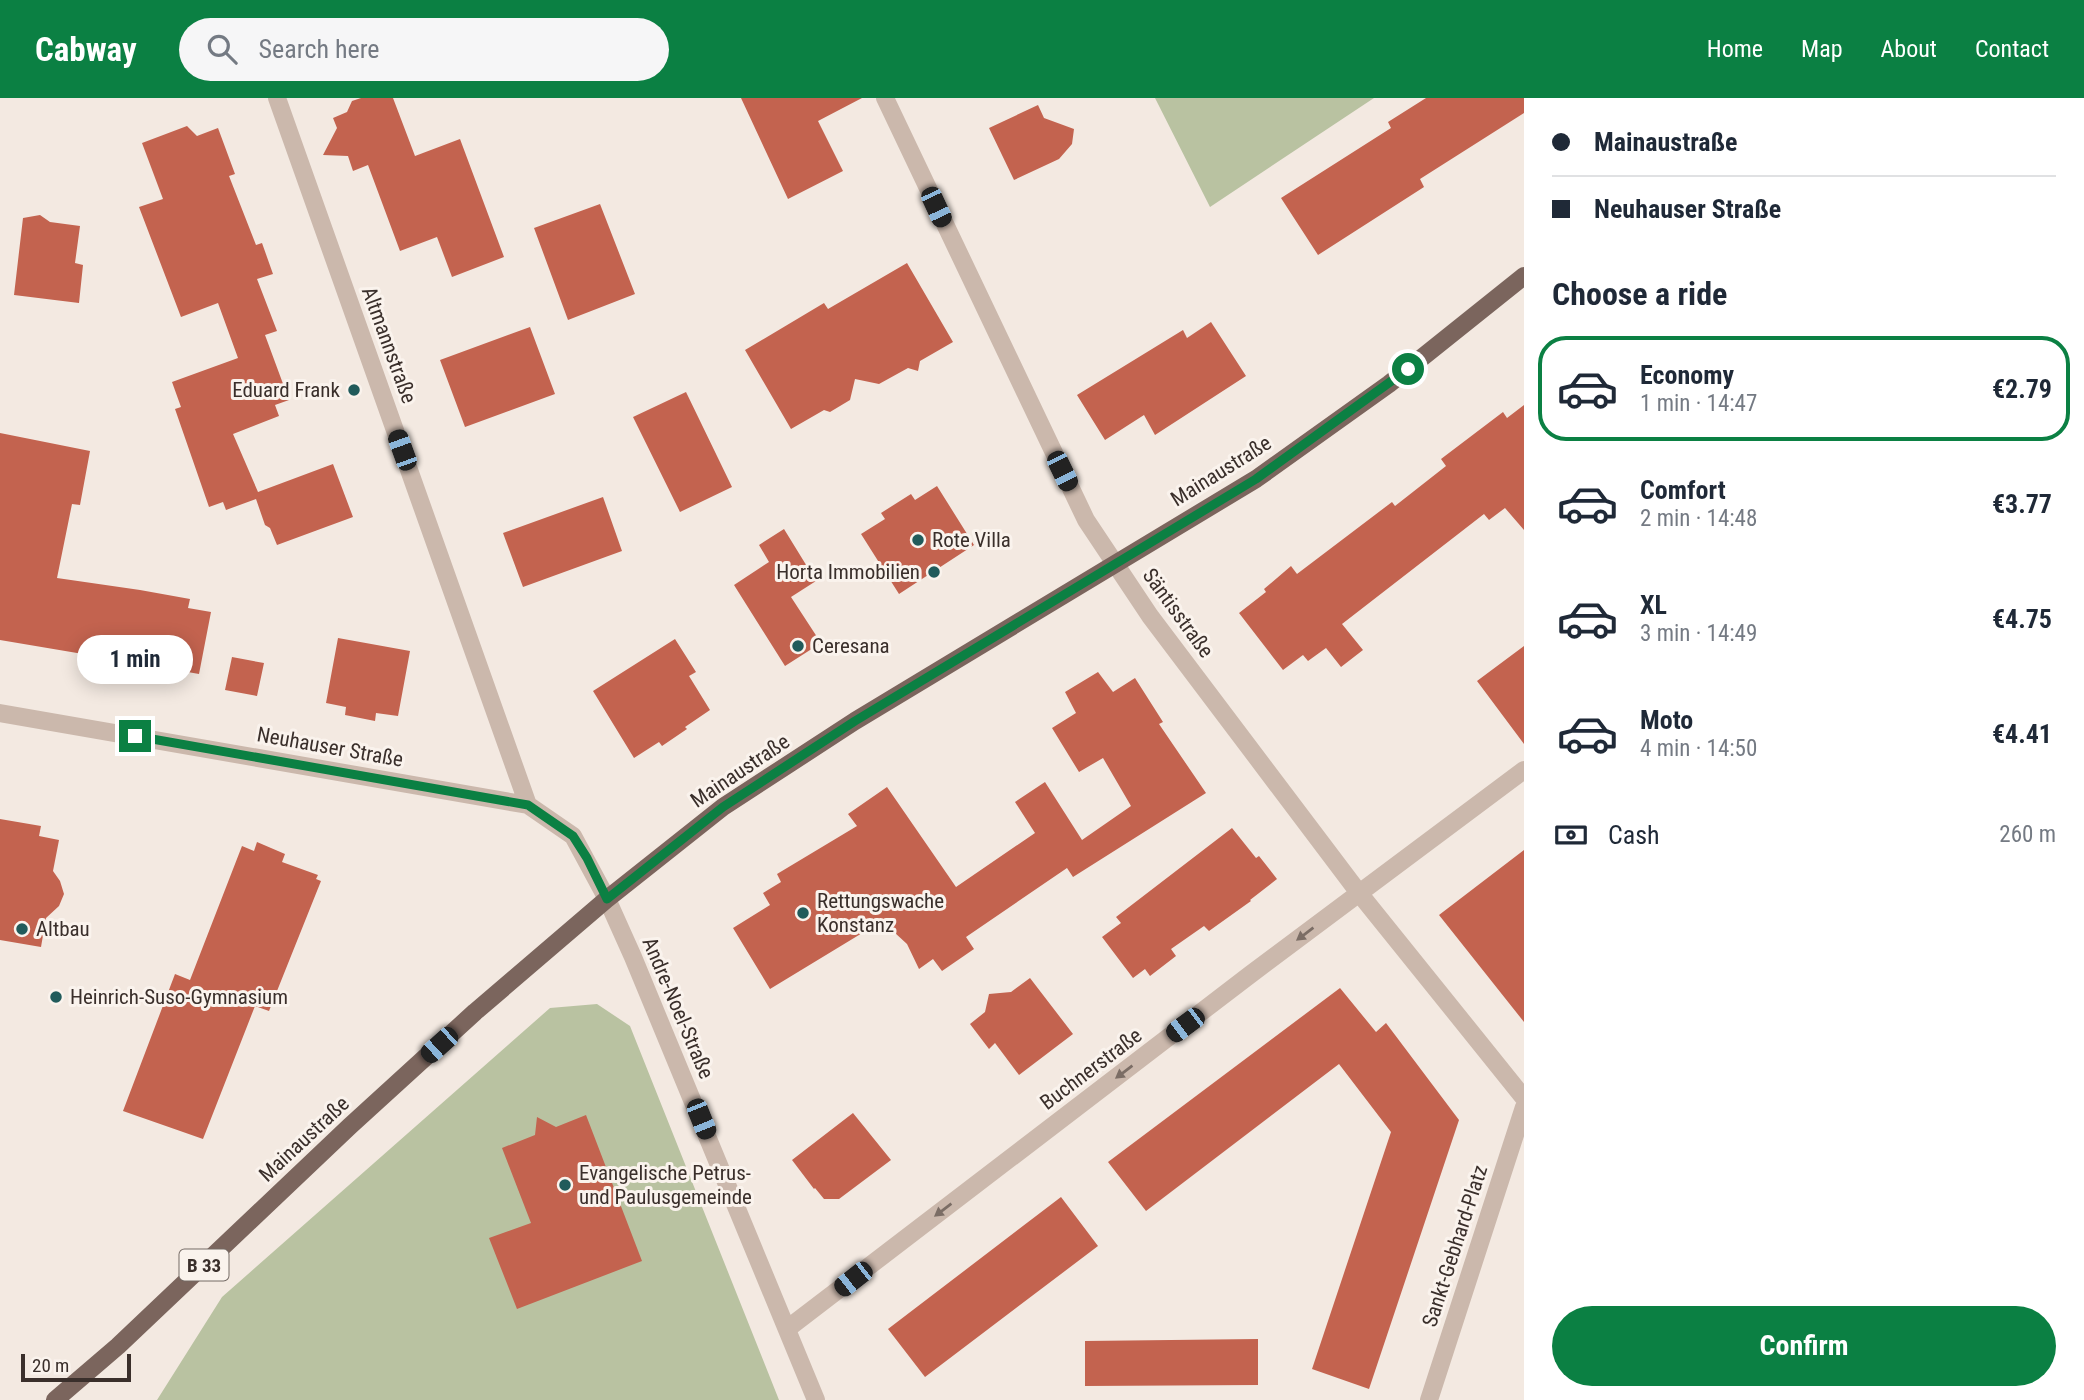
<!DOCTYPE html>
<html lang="en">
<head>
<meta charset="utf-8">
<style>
  body { margin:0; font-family:"Roboto Condensed",sans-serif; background:#f6f6f7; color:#1f2937; height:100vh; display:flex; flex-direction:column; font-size:26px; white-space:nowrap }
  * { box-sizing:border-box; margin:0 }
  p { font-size:23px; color:#747a83 }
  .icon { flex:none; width:38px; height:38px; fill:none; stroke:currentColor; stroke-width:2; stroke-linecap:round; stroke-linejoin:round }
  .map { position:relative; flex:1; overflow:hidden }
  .side { display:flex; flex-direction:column; background:#fff; width:560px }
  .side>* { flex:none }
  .top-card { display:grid; align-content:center; height:154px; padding:0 28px; background:#fff }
  .scale { position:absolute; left:21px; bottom:18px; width:110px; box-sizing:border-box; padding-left:7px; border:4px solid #3a2f2b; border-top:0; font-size:19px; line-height:24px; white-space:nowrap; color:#3a2f2b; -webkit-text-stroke:5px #faf3ed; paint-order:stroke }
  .end { position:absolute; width:32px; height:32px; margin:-16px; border:9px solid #0b8043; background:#fff; box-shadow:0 0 0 4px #fff }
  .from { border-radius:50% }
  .bubble { position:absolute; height:49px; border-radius:24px; background:#fff; box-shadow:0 4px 18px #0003; font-size:23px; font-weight:700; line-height:49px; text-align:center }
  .car { position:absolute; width:21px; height:42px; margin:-21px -10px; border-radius:9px; box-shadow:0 0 5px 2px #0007; background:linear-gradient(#222 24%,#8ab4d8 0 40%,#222 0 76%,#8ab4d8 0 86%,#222 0) }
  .top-card b { display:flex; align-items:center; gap:24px; height:66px; font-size:26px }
  .top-card b+b { border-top:2px solid #e0e1e3 }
  .top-card i { width:18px; height:18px; background:#1f2937 }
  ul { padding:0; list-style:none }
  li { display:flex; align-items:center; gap:21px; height:105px; margin:0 14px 10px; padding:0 14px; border:4px solid transparent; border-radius:28px }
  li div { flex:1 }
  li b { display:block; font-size:26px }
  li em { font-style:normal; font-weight:700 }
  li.selected { border-color:#0b8043 }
  li>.icon { width:63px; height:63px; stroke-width:1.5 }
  h2 { padding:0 28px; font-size:32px; line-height:84px }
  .pay { display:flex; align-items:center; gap:18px; height:77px; padding:0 28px; font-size:26px }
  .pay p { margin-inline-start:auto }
  .action { display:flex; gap:14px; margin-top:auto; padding:14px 28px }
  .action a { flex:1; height:80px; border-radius:42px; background:#0b8043; color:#fff; font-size:28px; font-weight:700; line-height:80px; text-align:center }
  header { display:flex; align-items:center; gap:42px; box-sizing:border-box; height:98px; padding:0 35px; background:#0b8043; color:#fff }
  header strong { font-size:33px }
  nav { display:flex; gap:38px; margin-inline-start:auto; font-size:24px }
  .search { width:490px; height:63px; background:#f6f6f7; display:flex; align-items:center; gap:18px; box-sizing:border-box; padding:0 24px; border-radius:38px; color:#747a83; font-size:26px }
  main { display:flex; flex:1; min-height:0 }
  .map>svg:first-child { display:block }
  .green { fill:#b9c2a1 }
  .building { fill:#c3634f }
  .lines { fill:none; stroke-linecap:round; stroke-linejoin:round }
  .minor { stroke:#cbb8ac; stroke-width:18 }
  .primary { stroke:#7b655d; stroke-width:18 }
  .oneway { fill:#7b6d65 }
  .route { stroke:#0b8043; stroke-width:9 }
  .poi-dot { fill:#215b5b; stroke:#faf3ed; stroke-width:2.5 }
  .labels { text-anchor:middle; stroke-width:6; stroke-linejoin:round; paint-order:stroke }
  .shield { fill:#faf3ed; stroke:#746a65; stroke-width:2 }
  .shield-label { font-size:19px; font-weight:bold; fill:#3a2f2b }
  .street-label { font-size:21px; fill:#3a2f2b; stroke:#faf3ed }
  .poi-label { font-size:21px; fill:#3a2f2b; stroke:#faf3ed; text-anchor:start }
</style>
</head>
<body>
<header>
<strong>Cabway</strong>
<div class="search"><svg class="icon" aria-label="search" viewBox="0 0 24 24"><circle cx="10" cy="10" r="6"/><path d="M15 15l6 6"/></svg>Search here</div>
<nav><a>Home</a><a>Map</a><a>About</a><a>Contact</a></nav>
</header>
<main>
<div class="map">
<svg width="1524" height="1302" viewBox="0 0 1524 1302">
  <rect width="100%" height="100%" fill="#f3e9e1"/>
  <path class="green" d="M 1155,0 L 1374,0 L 1210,109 Z
    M 597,906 L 630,928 L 779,1302 L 157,1302 L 222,1199 L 550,910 Z"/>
  <path class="building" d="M 361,0 L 393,0 L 415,58 L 460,41 L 504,159 L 452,179 L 437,139 L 400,153 L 368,67 L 353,73 L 348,58 L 323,57 L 337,30 L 333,20 L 347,14 L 352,3 Z
    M 741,0 L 862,0 L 818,23 L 843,73 L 788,101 Z
    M 1426,0 L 1524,0 L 1524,15 L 1420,81 L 1424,89 L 1318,157 L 1281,100 L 1391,30 L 1388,24 Z
    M 1038,7 L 1044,20 L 1074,31 L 1072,46 L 1059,61 L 1014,82 L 989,30 Z
    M 187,28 L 197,38 L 218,30 L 235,76 L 229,78 L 256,147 L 262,145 L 273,176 L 257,181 L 277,233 L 265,237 L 289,302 L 275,307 L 279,318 L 233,336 L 258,394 L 333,366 L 353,419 L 277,447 L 270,430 L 265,427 L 256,401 L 226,412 L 223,404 L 209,409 L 175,311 L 181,309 L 172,284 L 238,260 L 218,205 L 181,219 L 139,109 L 163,101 L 142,45 Z
    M 600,106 L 635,196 L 568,222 L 534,130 Z
    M 40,117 L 50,124 L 80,128 L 75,165 L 83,167 L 79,205 L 14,197 L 23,120 Z
    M 907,165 L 953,244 L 920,263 L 918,273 L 908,270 L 879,286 L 855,281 L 850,302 L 830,314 L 824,312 L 791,331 L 745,252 L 824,205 L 828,211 Z
    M 1211,224 L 1246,278 L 1155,337 L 1144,317 L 1105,342 L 1077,297 L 1183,232 L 1187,240 Z
    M 530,229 L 555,296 L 465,329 L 440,262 Z
    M 686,294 L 732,389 L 680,414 L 633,319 Z
    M 1524,307 L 1524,432 L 1505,410 L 1489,422 L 1484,416 L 1342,526 L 1363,552 L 1341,569 L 1326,550 L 1308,563 L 1303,557 L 1283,572 L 1239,515 L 1266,494 L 1264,491 L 1291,468 L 1297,476 L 1392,404 L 1395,408 L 1446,368 L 1441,361 L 1503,314 L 1507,320 Z
    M 0,335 L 90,353 L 80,407 L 72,406 L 57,480 L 140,492 L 190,501 L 188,510 L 211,514 L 199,576 L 120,562 L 117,578 L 80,570 L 83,556 L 0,542 Z
    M 937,388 L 974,447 L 899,496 L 861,436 L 885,421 L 881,415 L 911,396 L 915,402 Z
    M 603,399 L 622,453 L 523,489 L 503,435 Z
    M 784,431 L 816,483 L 791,499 L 821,545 L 785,568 L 734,487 L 769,464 L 759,447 Z
    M 338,540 L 410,553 L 398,618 L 376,615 L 375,623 L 345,617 L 346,609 L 326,605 Z
    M 675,541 L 696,574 L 689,578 L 710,612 L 685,629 L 687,631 L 662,648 L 659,644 L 634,660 L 593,593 Z
    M 1524,548 L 1524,646 L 1477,583 Z
    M 232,559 L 264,565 L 257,598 L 225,592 Z
    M 1098,574 L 1113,594 L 1135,580 L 1163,624 L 1159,626 L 1206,695 L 1073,779 L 1067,770 L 966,839 L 974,851 L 942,873 L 933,861 L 919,871 L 907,846 L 882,823 L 770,891 L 733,830 L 770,807 L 763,795 L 781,784 L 777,776 L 857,728 L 848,716 L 887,689 L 956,789 L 1035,735 L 1015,704 L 1045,684 L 1082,742 L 1131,708 L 1103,660 L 1079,674 L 1052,630 L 1076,615 L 1065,594 Z
    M 0,721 L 41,728 L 39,738 L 59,742 L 53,773 L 60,783 L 64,796 L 59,808 L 46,820 L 41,849 L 0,842 Z
    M 1232,730 L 1256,760 L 1259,758 L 1277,781 L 1250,802 L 1251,803 L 1209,833 L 1204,828 L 1171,851 L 1176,858 L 1150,878 L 1145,871 L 1133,880 L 1102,839 L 1121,825 L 1116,819 Z
    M 257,744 L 285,756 L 282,764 L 318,777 L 316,781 L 321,783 L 269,913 L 255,908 L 203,1041 L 123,1013 L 175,876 L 190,882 L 242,748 L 254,753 Z
    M 1524,752 L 1524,924 L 1439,817 Z
    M 1030,880 L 1073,936 L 1019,977 L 995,945 L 989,951 L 970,926 L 985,914 L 989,896 L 1011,894 Z
    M 1340,890 L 1376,934 L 1386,925 L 1459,1022 L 1369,1291 L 1312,1271 L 1391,1034 L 1339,966 L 1146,1113 L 1108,1064 Z
    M 853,1015 L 891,1062 L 839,1101 L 824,1101 L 815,1090 L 814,1091 L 792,1062 Z
    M 586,1017 L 642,1163 L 517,1211 L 489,1140 L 531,1125 L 502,1050 L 535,1037 L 537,1019 L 556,1029 Z
    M 1061,1099 L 1098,1148 L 925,1279 L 888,1231 Z
    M 1258,1241 L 1258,1287 L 1085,1288 L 1085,1243 Z"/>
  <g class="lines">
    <path class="minor" d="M 277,0 L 528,707
      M 885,0 L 1086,422 L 1150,518 L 1359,795 L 1524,1000
      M 0,615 L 528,707 L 573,738 L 607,801 L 633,859 L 816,1302
      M 787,1231 L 1251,876 L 1524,672
      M 1429,1302 L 1524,1009"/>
    <path class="primary" d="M 55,1302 L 118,1248 L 350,1028 L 475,914 L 607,801 L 723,709 L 855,623 L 1256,381 L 1389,286 L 1524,178"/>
  </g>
  <defs><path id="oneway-solid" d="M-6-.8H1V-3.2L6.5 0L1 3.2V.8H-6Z" transform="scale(1.75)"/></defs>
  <g class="oneway">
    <use href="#oneway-solid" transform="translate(1305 836) rotate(143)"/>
    <use href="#oneway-solid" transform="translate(1124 974) rotate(143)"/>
    <use href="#oneway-solid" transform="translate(943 1112) rotate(143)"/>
  </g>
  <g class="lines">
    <path class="route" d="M 135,638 L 528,707 L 573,738 L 587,760 L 607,801 L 723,709 L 855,623 L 1256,381 L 1408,271"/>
  </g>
  <g class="poi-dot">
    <circle cx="354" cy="292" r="7"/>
    <circle cx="918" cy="442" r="7"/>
    <circle cx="934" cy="474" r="7"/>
    <circle cx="798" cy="548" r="7"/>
    <circle cx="803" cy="815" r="7"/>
    <circle cx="22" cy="831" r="7"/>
    <circle cx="56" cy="899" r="7"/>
    <circle cx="565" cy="1087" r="7"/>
  </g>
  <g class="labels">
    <rect class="shield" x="179.5" y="1151.5" width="49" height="31" rx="5"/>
    <g class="shield-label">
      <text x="204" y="1174">B 33</text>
    </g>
    <g class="street-label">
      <text transform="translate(389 247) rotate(70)" y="7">Altmannstraße</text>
      <text transform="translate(1221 373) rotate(-32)" y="7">Mainaustraße</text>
      <text transform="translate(1178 515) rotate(54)" y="7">Säntisstraße</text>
      <text transform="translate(330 649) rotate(10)" y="7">Neuhauser Straße</text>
      <text transform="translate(740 673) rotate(-34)" y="7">Mainaustraße</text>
      <text transform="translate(678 910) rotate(67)" y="7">Andre-Noel-Straße</text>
      <text transform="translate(1091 971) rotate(-37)" y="7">Buchnerstraße</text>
      <text transform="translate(304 1041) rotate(-43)" y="7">Mainaustraße</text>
      <text transform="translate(1455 1148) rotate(-72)" y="7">Sankt-Gebhard-Platz</text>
    </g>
    <g class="poi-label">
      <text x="340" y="299" text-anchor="end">Eduard Frank</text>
      <text x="932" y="449">Rote Villa</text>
      <text x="920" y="481" text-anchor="end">Horta Immobilien</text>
      <text x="812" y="555">Ceresana</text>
      <text x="817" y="810">Rettungswache<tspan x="817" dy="24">Konstanz</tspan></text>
      <text x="36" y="838">Altbau</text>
      <text x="70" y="906">Heinrich-Suso-Gymnasium</text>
      <text x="579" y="1082">Evangelische Petrus-<tspan x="579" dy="24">und Paulusgemeinde</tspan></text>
    </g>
  </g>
</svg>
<div class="scale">20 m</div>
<i class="end from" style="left:1408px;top:271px"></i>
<i class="end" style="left:135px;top:638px"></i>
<div class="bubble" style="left:77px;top:537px;width:116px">1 min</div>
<i class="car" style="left:936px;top:109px;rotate:155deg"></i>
<i class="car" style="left:402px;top:352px;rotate:340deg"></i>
<i class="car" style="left:1062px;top:373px;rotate:154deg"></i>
<i class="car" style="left:1185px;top:927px;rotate:233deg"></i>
<i class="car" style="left:439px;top:947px;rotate:228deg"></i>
<i class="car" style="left:701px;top:1021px;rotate:158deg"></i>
<i class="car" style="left:853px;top:1181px;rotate:232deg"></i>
</div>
<section class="side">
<div class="top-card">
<b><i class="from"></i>Mainaustraße</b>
<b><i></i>Neuhauser Straße</b>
</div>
<h2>Choose a ride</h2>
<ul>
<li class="selected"><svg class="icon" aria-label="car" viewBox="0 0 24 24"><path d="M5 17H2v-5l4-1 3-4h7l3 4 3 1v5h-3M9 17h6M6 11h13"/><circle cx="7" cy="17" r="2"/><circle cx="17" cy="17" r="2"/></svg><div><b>Economy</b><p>1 min · 14:47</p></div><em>€2.79</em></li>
<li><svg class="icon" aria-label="car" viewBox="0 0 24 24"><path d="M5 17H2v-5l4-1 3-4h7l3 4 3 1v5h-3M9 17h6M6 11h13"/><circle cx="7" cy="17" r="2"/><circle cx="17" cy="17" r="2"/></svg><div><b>Comfort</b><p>2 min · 14:48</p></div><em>€3.77</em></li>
<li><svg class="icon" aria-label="car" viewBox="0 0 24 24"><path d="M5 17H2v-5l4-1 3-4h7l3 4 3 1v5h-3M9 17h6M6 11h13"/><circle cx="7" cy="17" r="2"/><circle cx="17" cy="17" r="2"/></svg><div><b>XL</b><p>3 min · 14:49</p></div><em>€4.75</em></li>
<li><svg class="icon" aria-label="car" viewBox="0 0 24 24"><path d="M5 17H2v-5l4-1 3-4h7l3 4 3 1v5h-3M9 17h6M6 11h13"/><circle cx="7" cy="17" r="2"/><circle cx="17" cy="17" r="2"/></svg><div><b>Moto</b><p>4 min · 14:50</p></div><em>€4.41</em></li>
</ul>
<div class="pay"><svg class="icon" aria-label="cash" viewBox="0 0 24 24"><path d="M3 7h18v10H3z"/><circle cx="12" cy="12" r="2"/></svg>Cash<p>260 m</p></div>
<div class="action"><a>Confirm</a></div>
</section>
</main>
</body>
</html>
